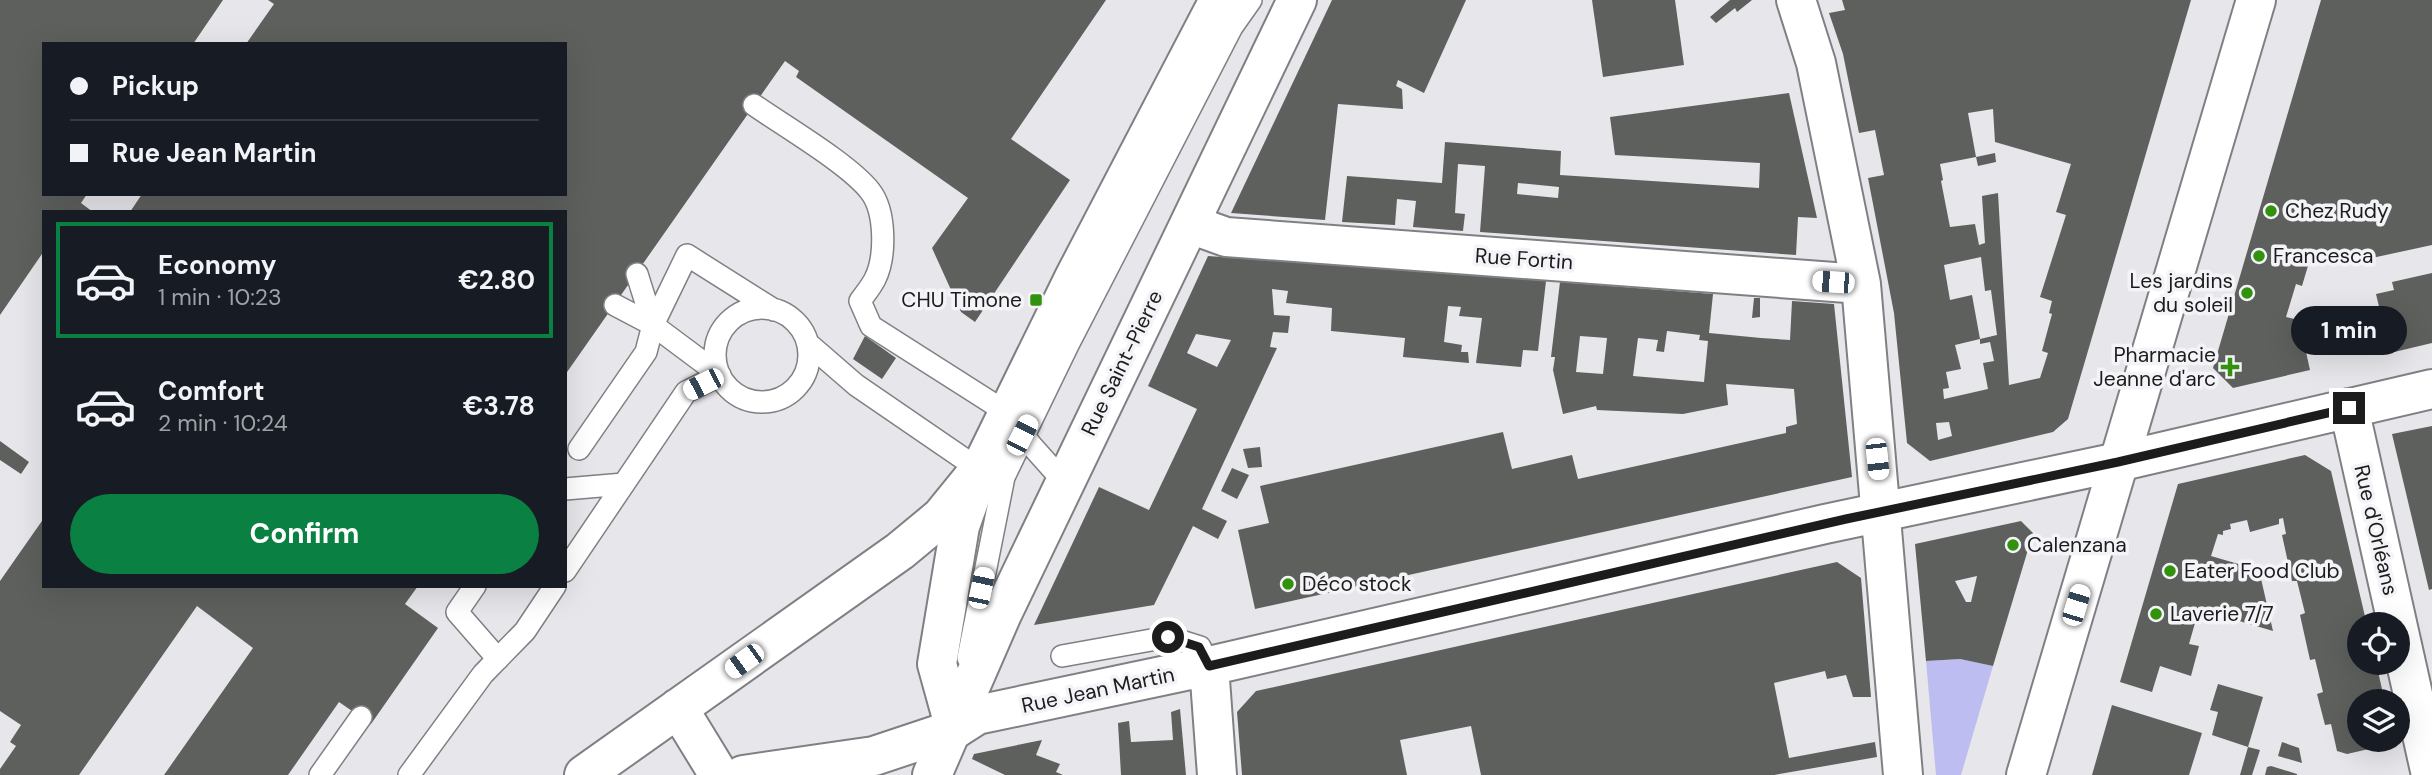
<!DOCTYPE html>
<html lang="en">
<head>
<meta charset="utf-8">
<style>
  body { margin:0; font-family:"DM Sans",sans-serif; background:#20242c; color:#f1f3f6; height:100vh; display:flex; flex-direction:column; font-size:26px; white-space:nowrap }
  * { box-sizing:border-box; margin:0 }
  p { font-size:23px; color:#9ea1a6 }
  .icon { flex:none; width:38px; height:38px; fill:none; stroke:currentColor; stroke-width:2; stroke-linecap:round; stroke-linejoin:round }
  .map { position:relative; flex:1; overflow:hidden }
  .details { position:absolute; left:42px; top:210px; width:525px; height:378px; display:flex; flex-direction:column; background:#171b24; border-radius:0px; box-shadow:0 7px 28px #0002 }
  .details>* { flex:none }
  .top-card { position:absolute; left:42px; top:42px; width:525px; height:154px; border-radius:0px; box-shadow:0 7px 28px #0002; display:grid; align-content:center; height:154px; padding:0 28px; background:#171b24 }
  .buttons { position:absolute; left:2347px; top:612px; display:grid; gap:14px }
  .buttons a { display:grid; place-items:center; width:63px; height:63px; border-radius:50%; background:#171b24; box-shadow:0 7px 28px #0002; font-size:35px }
  .end { position:absolute; width:32px; height:32px; margin:-16px; border:9px solid #1c1c1d; background:#fff; box-shadow:0 0 0 4px #fff }
  .from { border-radius:50% }
  .bubble { position:absolute; height:49px; border-radius:24px; background:#171b24; box-shadow:0 7px 28px #0002; font-size:23px; font-weight:700; line-height:49px; text-align:center }
  .car { position:absolute; width:21px; height:42px; margin:-21px -10px; border-radius:9px; box-shadow:0 0 5px 2px #0007; background:linear-gradient(#fff 24%,#345 0 40%,#fff 0 76%,#345 0 86%,#fff 0) }
  .top-card b { display:flex; align-items:center; gap:24px; height:66px; font-size:26px }
  .top-card b+b { border-top:2px solid #363941 }
  .top-card i { width:18px; height:18px; background:#f1f3f6 }
  ul { padding:12px 0 0; list-style:none }
  li { display:flex; align-items:center; gap:21px; height:116px; margin:0 14px 10px; padding:0 14px; border:4px solid transparent; border-radius:0px }
  li div { flex:1 }
  li b { display:block; font-size:26px }
  li em { font-style:normal; font-weight:700 }
  li.on { border-color:#0b8043 }
  li>.icon { width:63px; height:63px; stroke-width:1.5 }
  .cta { display:flex; gap:14px; margin-top:auto; padding:14px 28px }
  .cta a { flex:1; height:80px; border-radius:42px; background:#0b8043; color:#fff; font-size:28px; font-weight:700; line-height:80px; text-align:center }
  .map>svg:first-child { display:block }
  .green { fill:#bebdf1 }
  .building { fill:#5d605d; fill-rule:evenodd }
  .lines { fill:none; stroke-linecap:round; stroke-linejoin:round }
  .service-casing { stroke:#808084; stroke-width:24 }
  .minor-casing { stroke:#808084; stroke-width:42 }
  .tertiary-casing { stroke:#808084; stroke-width:42 }
  .secondary-casing { stroke:#808084; stroke-width:42 }
  .service { stroke:#fff; stroke-width:21 }
  .minor { stroke:#fff; stroke-width:38 }
  .tertiary { stroke:#fff; stroke-width:38 }
  .secondary { stroke:#fff; stroke-width:38 }
  .route { stroke:#1c1c1d; stroke-width:9 }
  .poi-dot { fill:#32920e; stroke:#f4f4f8; stroke-width:2.5 }
  .labels { text-anchor:middle; stroke-width:7; stroke-linejoin:round; paint-order:stroke }
  .poi-label { font-size:21px; fill:#1c1c1d; stroke:#f4f4f8; text-anchor:start }
  .street-label { font-size:21px; fill:#1c1c1d; stroke:#f4f4f8 }
</style>
</head>
<body>
<div class="map">
<svg width="2432" height="775" viewBox="0 0 2432 775">
  <rect width="100%" height="100%" fill="#e7e7eb"/>
  <path class="green" d="M 1960,659 L 1993,666 L 1961,775 L 1936,775 L 1926,661 Z"/>
  <path class="building" d="M 0,0 L 223,0 L 193,44 L 44,44 L 44,194 L 87,194 L 81,203 L 93,212 L 44,212 L 44,251 L 0,315 Z
    M 268,0 L 1106,0 L 1011,139 L 1070,180 L 975,322 L 961,312 L 932,248 L 968,198 L 796,77 L 799,71 L 785,61 L 565,375 L 565,212 L 130,212 L 142,194 L 565,194 L 565,44 L 246,44 L 274,4 Z
    M 1332,0 L 1466,0 L 1424,93 L 1398,80 L 1396,86 L 1402,89 L 1403,109 L 1338,104 L 1325,220 L 1231,213 Z
    M 1592,0 L 1675,0 L 1684,65 L 1603,77 Z
    M 1730,0 L 1752,0 L 1737,12 L 1735,8 L 1716,23 L 1710,17 Z
    M 1842,0 L 2191,0 L 2068,419 L 2053,432 L 1930,461 L 1907,443 L 1894,313 L 1868,178 L 1884,175 L 1875,130 L 1859,133 L 1843,54 L 1829,13 L 1845,10 ZM 1993,109 L 1995,142 L 2071,164 L 2056,212 L 2066,215 L 2040,297 L 2052,301 L 2049,313 L 2052,314 L 2042,351 L 2048,353 L 2040,378 L 2009,385 L 1998,193 L 1982,196 L 1985,243 L 1979,245 L 1975,224 L 1950,227 L 1941,181 L 1943,180 L 1940,164 L 1976,157 L 1968,113 ZM 1981,257 L 1985,291 L 1991,290 L 1997,335 L 1980,339 L 1980,344 L 1990,342 L 1994,361 L 1983,363 L 1988,389 L 1944,399 L 1943,389 L 1949,388 L 1946,372 L 1961,369 L 1955,345 L 1980,339 L 1972,295 L 1950,300 L 1944,265 ZM 1949,422 L 1952,436 L 1938,440 L 1936,423 Z
    M 2321,0 L 2432,0 L 2432,245 L 2358,261 L 2313,249 L 2302,286 L 2296,284 L 2286,317 L 2299,320 L 2310,370 L 2233,388 L 2213,368 Z
    M 1789,93 L 1817,218 L 1798,217 L 1796,255 L 1480,232 L 1485,166 L 1458,164 L 1455,213 L 1465,214 L 1463,231 L 1413,227 L 1416,201 L 1397,199 L 1395,225 L 1342,222 L 1347,176 L 1442,183 L 1445,142 L 1561,151 L 1560,175 L 1759,188 L 1760,163 L 1615,155 L 1610,117 ZM 1518,183 L 1559,187 L 1558,198 L 1517,194 Z
    M 1995,153 L 1996,162 L 1978,166 L 1976,157 Z
    M 1208,256 L 1546,281 L 1538,351 L 1523,350 L 1521,367 L 1476,363 L 1482,318 L 1459,316 L 1461,307 L 1448,306 L 1444,342 L 1462,345 L 1461,352 L 1468,352 L 1469,363 L 1403,357 L 1405,338 L 1331,331 L 1332,308 L 1286,303 L 1288,291 L 1272,289 L 1274,315 L 1290,316 L 1288,333 L 1273,332 L 1270,347 L 1277,348 L 1202,509 L 1227,521 L 1218,539 L 1193,526 L 1154,605 L 1034,625 L 1099,487 L 1149,510 L 1197,409 L 1148,386 ZM 1196,334 L 1231,340 L 1217,367 L 1187,353 Z
    M 2432,273 L 2432,343 L 2390,353 L 2376,294 L 2394,290 L 2392,282 Z
    M 1560,282 L 1713,294 L 1709,333 L 1761,338 L 1790,340 L 1792,301 L 1834,304 L 1852,477 L 1255,609 L 1238,530 L 1269,523 L 1260,486 L 1503,432 L 1512,469 L 1572,455 L 1578,479 L 1786,433 L 1786,427 L 1797,424 L 1794,389 L 1726,384 L 1728,405 L 1683,414 L 1597,410 L 1596,406 L 1563,414 L 1553,370 L 1555,357 L 1551,357 ZM 1667,331 L 1700,335 L 1699,340 L 1708,341 L 1704,382 L 1633,376 L 1638,338 L 1658,340 L 1656,351 L 1664,352 ZM 1580,336 L 1607,338 L 1603,374 L 1576,372 Z
    M 1754,298 L 1760,298 L 1760,317 L 1752,318 Z
    M 865,336 L 896,358 L 882,379 L 853,359 Z
    M 2432,426 L 2432,589 L 2429,590 L 2392,434 Z
    M 0,441 L 29,462 L 21,474 L 0,460 Z
    M 1260,447 L 1262,467 L 1248,468 L 1243,449 Z
    M 2305,455 L 2331,471 L 2367,625 L 2359,625 L 2359,663 L 2376,663 L 2385,702 L 2359,702 L 2359,740 L 2394,740 L 2395,743 L 2347,754 L 2337,751 L 2331,724 L 2325,725 L 2317,694 L 2323,692 L 2315,659 L 2310,660 L 2300,615 L 2305,613 L 2297,581 L 2292,581 L 2282,535 L 2286,534 L 2283,518 L 2279,519 L 2279,524 L 2250,532 L 2247,520 L 2230,524 L 2231,529 L 2223,531 L 2223,535 L 2218,534 L 2211,556 L 2259,570 L 2273,631 L 2199,609 L 2189,644 L 2199,646 L 2191,676 L 2160,666 L 2152,692 L 2120,682 L 2178,484 Z
    M 1232,468 L 1249,475 L 1237,499 L 1221,491 Z
    M 44,518 L 44,586 L 418,586 L 405,604 L 438,628 L 371,724 L 339,702 L 288,775 L 164,775 L 253,648 L 197,606 L 79,775 L 0,775 L 0,769 L 16,746 L 10,742 L 21,725 L 0,711 L 0,581 Z
    M 2021,521 L 2033,533 L 1993,666 L 1960,659 L 1926,661 L 1915,544 ZM 1977,576 L 1971,602 L 1966,602 L 1955,581 Z
    M 1837,562 L 1861,578 L 1871,697 L 1853,697 L 1846,675 L 1827,679 L 1825,671 L 1774,683 L 1789,758 L 1875,742 L 1877,757 L 1774,775 L 1481,775 L 1471,726 L 1400,740 L 1407,775 L 1242,775 L 1237,712 L 1256,691 Z
    M 2218,684 L 2263,697 L 2248,747 L 2212,735 L 2218,712 L 2210,710 Z
    M 2112,705 L 2202,733 L 2189,775 L 2092,775 Z
    M 1180,709 L 1186,775 L 1121,775 L 1118,723 L 1129,721 L 1131,742 L 1173,740 L 1171,712 Z
    M 1042,740 L 1036,755 L 1060,764 L 1056,772 L 1063,775 L 1005,775 L 972,759 L 974,754 Z
    M 2282,742 L 2299,748 L 2302,763 L 2278,756 Z
    M 2248,747 L 2260,750 L 2252,775 L 2240,775 Z
    M 2271,766 L 2297,774 L 2297,775 L 2265,775 L 2267,767 Z"/>
  <g class="lines">
    <defs>
      <path id="service" d="M 754,105 C 784,126 849,164 870,191 C 886,211 886,257 875,279 C 871,287 865,294 860,301 L 871,326 L 1006,412 L 1031,445 L 1064,482
        M 615,305 L 653,325
        M715 355a47 47 0 1 1 94 0a47 47 0 1 1-94 0Z
        M 811,346 L 856,385 L 980,470
        M 579,449 L 646,352 L 653,325 L 637,274
        M 565,489 L 624,484
        M 565,571 L 686,392 L 720,375 L 653,325 L 687,255 L 774,310
        M 475,586 L 457,612 L 498,659
        M 1062,656 L 1168,637 L 1200,647 L 1209,666
        M 968,658 L 1004,477 L 1068,345 L 1232,27 L 1251,0
        M 320,775 L 361,717
        M 409,775 L 483,674 L 525,631 L 555,586"/>
      <path id="minor" d="M 1796,0 L 1816,63 L 1861,284 L 1903,775
        M 1190,224 L 1226,237 L 1861,284
        M 2349,408 L 2431,775
        M 1209,666 L 1217,775
        M 955,729 L 977,715 L 1209,666 L 1825,524 L 2118,462 L 2432,389"/>
      <path id="tertiary" d="M 678,708 L 719,775
        M 584,775 L 900,551 L 941,517 L 976,474
        M 743,775 L 874,756 L 955,729
        M 2026,775 L 2256,0"/>
      <path id="secondary" d="M 955,729 L 937,664 L 960,526 L 980,470 L 1074,278 L 1219,0
        M 932,775 L 1002,614 L 1297,0"/>
    </defs>
    <use href="#service" class="service-casing"/>
    <use href="#minor" class="minor-casing"/>
    <use href="#tertiary" class="tertiary-casing"/>
    <use href="#secondary" class="secondary-casing"/>
    <use href="#service" class="service"/>
    <use href="#minor" class="minor"/>
    <use href="#tertiary" class="tertiary"/>
    <use href="#secondary" class="secondary"/>
  </g>
  <g class="lines">
    <path class="route" d="M 1168,637 L 1199,647 L 1209,666 L 1846,519 L 2118,462 L 2349,408"/>
  </g>
  <g class="poi-dot">
    <circle cx="2271" cy="211" r="7"/>
    <circle cx="2259" cy="256" r="7"/>
    <circle cx="2247" cy="293" r="7"/>
    <rect x="1029" y="293" width="14" height="14" rx="3.5"/>
    <path d="M2226.5 356.5h7v7h7v7h-7v7h-7v-7h-7v-7h7z"/>
    <circle cx="2013" cy="545" r="7"/>
    <circle cx="2170" cy="571" r="7"/>
    <circle cx="1288" cy="584" r="7"/>
    <circle cx="2156" cy="614" r="7"/>
  </g>
  <g class="labels">
    <g class="poi-label">
      <text x="2285" y="218">Chez Rudy</text>
      <text x="2273" y="263">Francesca</text>
      <text x="2233" y="288" text-anchor="end">Les jardins<tspan x="2233" dy="24">du soleil</tspan></text>
      <text x="1022" y="307" text-anchor="end">CHU Timone</text>
      <text x="2216" y="362" text-anchor="end">Pharmacie<tspan x="2216" dy="24">Jeanne d'arc</tspan></text>
      <text x="2027" y="552">Calenzana</text>
      <text x="2184" y="578">Eater Food Club</text>
      <text x="1302" y="591">Déco stock</text>
      <text x="2170" y="621">Laverie 7/7</text>
    </g>
    <g class="street-label">
      <text transform="translate(1524 259) rotate(4)" y="7">Rue Fortin</text>
      <text transform="translate(1122 363) rotate(-64)" y="7">Rue Saint-Pierre</text>
      <text transform="translate(2376 530) rotate(77)" y="7">Rue d'Orléans</text>
      <text transform="translate(1098 690) rotate(-12)" y="7">Rue Jean Martin</text>
    </g>
  </g>
</svg>
<div class="buttons">
<a><svg class="icon" aria-label="locate" viewBox="0 0 24 24"><circle cx="12" cy="12" r="6"/><path d="M12 2v4M12 18v4M2 12h4M18 12h4"/></svg></a>
<a><svg class="icon" aria-label="layers" viewBox="0 0 24 24"><path d="M12 4l9 5-9 5-9-5zM3 14l9 5 9-5"/></svg></a>
</div>
<i class="end from" style="left:1168px;top:637px"></i>
<i class="end" style="left:2349px;top:408px"></i>
<div class="bubble" style="left:2291px;top:306px;width:116px">1 min</div>
<i class="car" style="left:1833px;top:282px;rotate:274deg"></i>
<i class="car" style="left:703px;top:384px;rotate:243deg"></i>
<i class="car" style="left:1022px;top:435px;rotate:27deg"></i>
<i class="car" style="left:1877px;top:459px;rotate:174deg"></i>
<i class="car" style="left:981px;top:588px;rotate:12deg"></i>
<i class="car" style="left:2076px;top:605px;rotate:17deg"></i>
<i class="car" style="left:744px;top:661px;rotate:234deg"></i>
<div class="top-card">
<b><i class="from"></i>Pickup</b>
<b><i></i>Rue Jean Martin</b>
</div>
<section class="details">
<ul>
<li class="on"><svg class="icon" aria-label="car" viewBox="0 0 24 24"><path d="M5 17H2v-5l4-1 3-4h7l3 4 3 1v5h-3M9 17h6M6 11h13"/><circle cx="7" cy="17" r="2"/><circle cx="17" cy="17" r="2"/></svg><div><b>Economy</b><p>1 min · 10:23</p></div><em>€2.80</em></li>
<li><svg class="icon" aria-label="car" viewBox="0 0 24 24"><path d="M5 17H2v-5l4-1 3-4h7l3 4 3 1v5h-3M9 17h6M6 11h13"/><circle cx="7" cy="17" r="2"/><circle cx="17" cy="17" r="2"/></svg><div><b>Comfort</b><p>2 min · 10:24</p></div><em>€3.78</em></li>
</ul>
<div class="cta"><a>Confirm</a></div>
</section>
</div>
</body>
</html>
